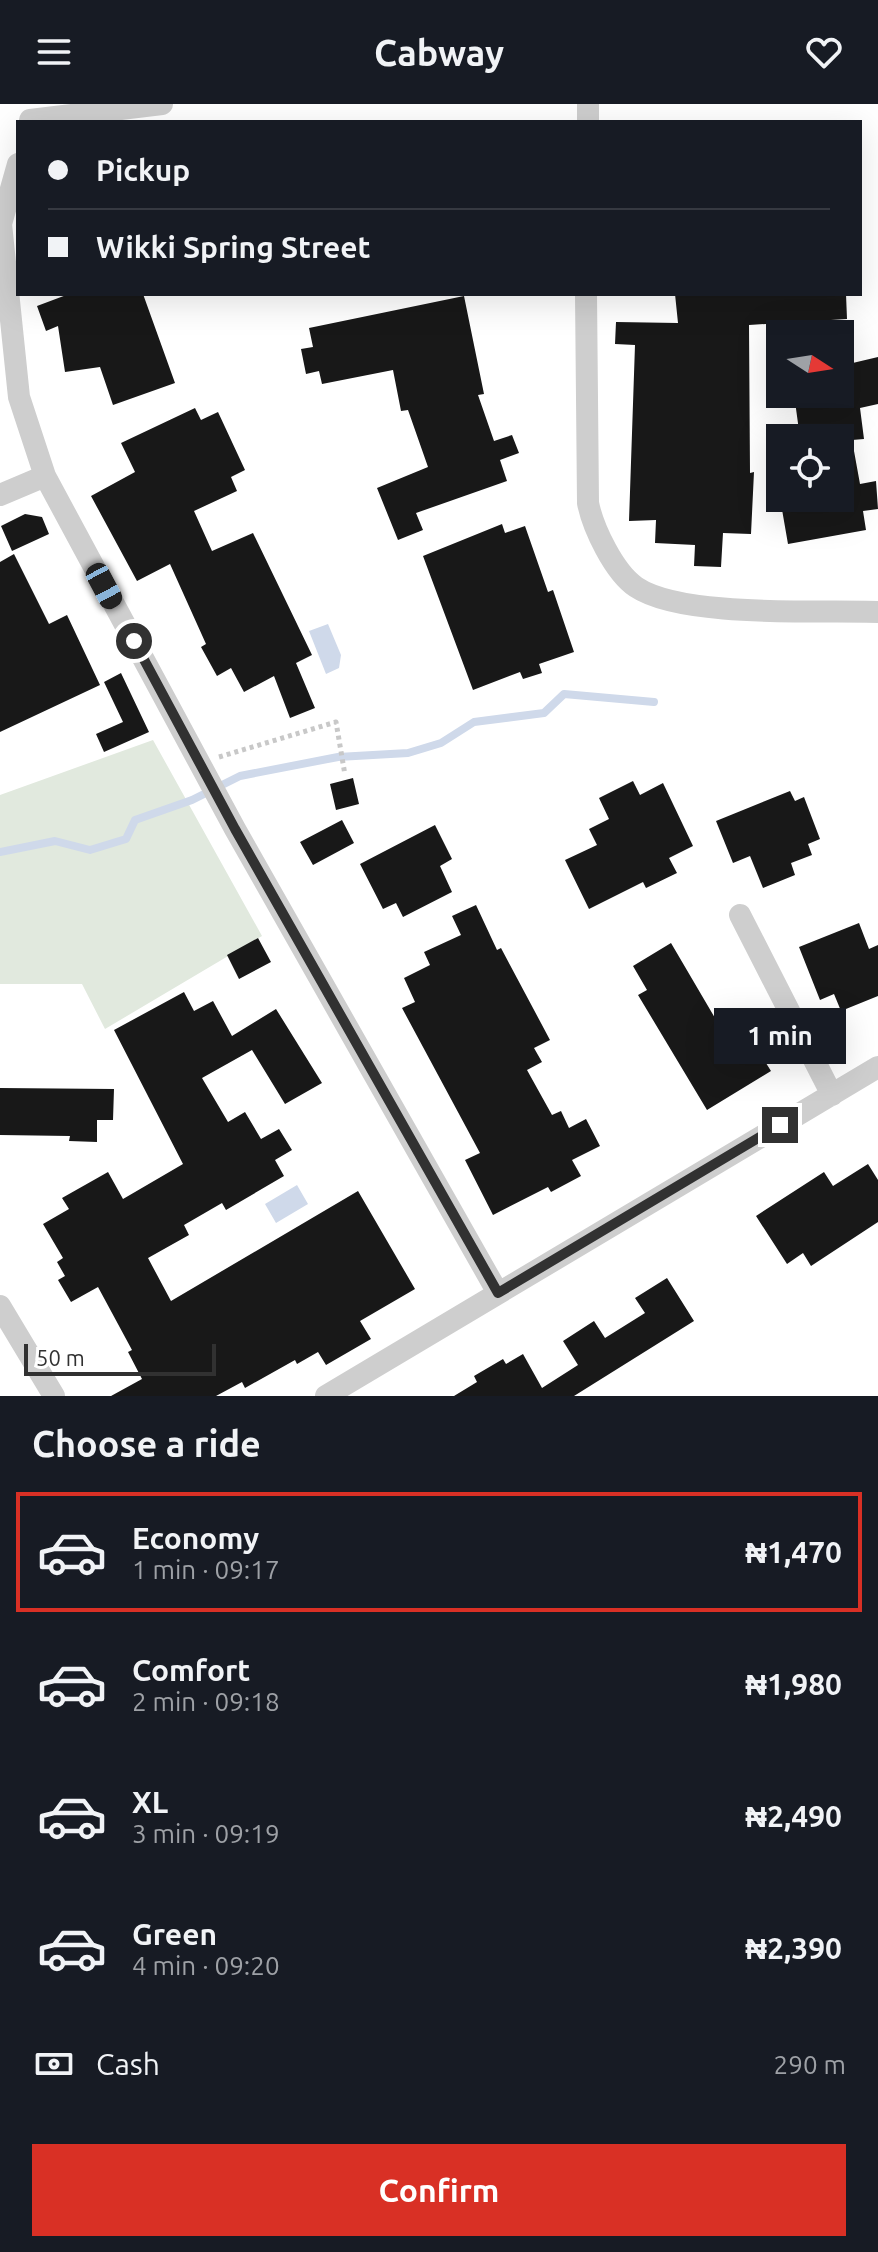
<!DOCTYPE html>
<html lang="en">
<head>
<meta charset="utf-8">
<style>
  body { margin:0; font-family:Ubuntu,sans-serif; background:#242831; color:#f1f3f6; height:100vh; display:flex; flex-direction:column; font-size:30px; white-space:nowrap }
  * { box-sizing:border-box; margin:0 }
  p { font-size:26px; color:#9ea1a6 }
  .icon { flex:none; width:44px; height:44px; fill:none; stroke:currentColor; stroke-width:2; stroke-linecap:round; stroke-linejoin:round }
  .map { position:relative; height:1292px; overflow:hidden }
  .side { display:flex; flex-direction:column; background:#171b24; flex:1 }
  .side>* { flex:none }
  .guide { position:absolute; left:16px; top:16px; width:846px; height:176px; border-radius:0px; box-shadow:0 8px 32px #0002; display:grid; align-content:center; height:176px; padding:0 32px; background:#171b24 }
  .needle { width:52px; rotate:102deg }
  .tools { position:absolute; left:766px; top:216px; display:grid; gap:16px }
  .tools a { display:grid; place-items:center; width:88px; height:88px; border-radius:0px; background:#171b24; box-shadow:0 8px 32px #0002; font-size:40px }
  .scale { position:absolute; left:24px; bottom:20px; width:192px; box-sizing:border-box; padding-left:8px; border:4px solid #313131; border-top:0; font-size:22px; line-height:28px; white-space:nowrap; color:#313131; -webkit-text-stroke:6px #fff; paint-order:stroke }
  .end { position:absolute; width:36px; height:36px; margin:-18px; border:10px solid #313131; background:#fff; box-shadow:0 0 0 4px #fff }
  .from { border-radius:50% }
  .bubble { position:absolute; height:56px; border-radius:0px; background:#171b24; box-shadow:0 8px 32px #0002; font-size:26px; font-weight:700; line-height:56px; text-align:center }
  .car { position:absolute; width:24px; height:48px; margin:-24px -12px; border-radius:10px; box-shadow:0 0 6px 2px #0007; background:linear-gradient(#222 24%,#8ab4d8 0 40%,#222 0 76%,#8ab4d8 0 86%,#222 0) }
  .guide b { display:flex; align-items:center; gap:28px; height:76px; font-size:30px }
  .guide b+b { border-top:2px solid #363941 }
  .guide i { width:20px; height:20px; background:#f1f3f6 }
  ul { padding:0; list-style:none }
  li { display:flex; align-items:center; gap:24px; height:120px; margin:0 16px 12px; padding:0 16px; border:4px solid transparent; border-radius:0px }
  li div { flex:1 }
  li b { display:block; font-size:30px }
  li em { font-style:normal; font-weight:700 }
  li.on { border-color:#d93025 }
  li>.icon { width:72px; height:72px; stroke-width:1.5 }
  h2 { padding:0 32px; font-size:36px; line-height:96px }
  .pay { display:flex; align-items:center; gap:20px; height:88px; padding:0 32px; font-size:30px }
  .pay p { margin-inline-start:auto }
  .button { display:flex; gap:16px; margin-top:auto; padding:16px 32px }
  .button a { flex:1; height:92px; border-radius:0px; background:#d93025; color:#fff; font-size:32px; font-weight:700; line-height:92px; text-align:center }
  header { display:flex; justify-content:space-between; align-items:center; height:104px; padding:0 32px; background:#171b24; font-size:36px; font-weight:700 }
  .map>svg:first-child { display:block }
  .green { fill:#e1e9de }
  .water { fill:#cfd9ea }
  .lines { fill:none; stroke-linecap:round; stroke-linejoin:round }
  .stream { stroke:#cfd9ea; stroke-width:8 }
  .building { fill:#181818 }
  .path { stroke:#c8c8c8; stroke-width:5; stroke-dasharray:4 4; stroke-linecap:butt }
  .street { stroke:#cecece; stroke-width:22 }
  .route { stroke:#313131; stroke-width:10 }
</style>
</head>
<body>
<header><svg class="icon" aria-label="menu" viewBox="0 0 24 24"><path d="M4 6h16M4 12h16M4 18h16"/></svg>Cabway<svg class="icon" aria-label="heart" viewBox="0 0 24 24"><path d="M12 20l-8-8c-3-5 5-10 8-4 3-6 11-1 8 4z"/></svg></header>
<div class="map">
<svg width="878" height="1292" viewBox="0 0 878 1292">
  <rect width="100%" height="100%" fill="#fff"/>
  <path class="green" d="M 153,636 L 262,832 L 105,925 L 82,880 L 0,880 L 0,691 Z"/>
  <path class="water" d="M 328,520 L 341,551 L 339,564 L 326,570 L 309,527 Z
    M 297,1081 L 308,1100 L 276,1119 L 265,1100 Z"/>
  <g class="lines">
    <path class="stream" d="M 0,748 L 55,737 L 90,746 L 126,735 L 135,716 L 192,696 L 240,672 L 338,653 L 408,649 L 441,639 L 474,618 L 544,609 L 564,590 L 654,598"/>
  </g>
  <path class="building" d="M 69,190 L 143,190 L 175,279 L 113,301 L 100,263 L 65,268 L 58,222 L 46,227 L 37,202 Z
    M 675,190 L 846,190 L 847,215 L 749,221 L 750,369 L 754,368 L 751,430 L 723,429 L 721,463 L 694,462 L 695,441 L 655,439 L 656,416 L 629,417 L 635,241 L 615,240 L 616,218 L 678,219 Z
    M 464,192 L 484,290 L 478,291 L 494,337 L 512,331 L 519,349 L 500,356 L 507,377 L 416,409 L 423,426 L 398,436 L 377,384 L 428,363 L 408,306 L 401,307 L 393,266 L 322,280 L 319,267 L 306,270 L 301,245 L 313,243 L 309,224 Z
    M 878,253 L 878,300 L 860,304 L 864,335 L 852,336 L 860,380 L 876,377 L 878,405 L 863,407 L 866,426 L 788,440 L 780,394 L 840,394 L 840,334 L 800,334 L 794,290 L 840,290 L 840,262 Z
    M 195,304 L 201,316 L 218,308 L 245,366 L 231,373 L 237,387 L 194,407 L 212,447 L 253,429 L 312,551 L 296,559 L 315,604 L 290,614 L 274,572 L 244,588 L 231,564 L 217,572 L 201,543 L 206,540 L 170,460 L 137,477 L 91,392 L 135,368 L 121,339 Z
    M 25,410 L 42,413 L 49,430 L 12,447 L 1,422 Z
    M 502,420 L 505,429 L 525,422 L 548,488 L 553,486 L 574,548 L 539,560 L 542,569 L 523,575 L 520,568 L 473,586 L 423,452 Z
    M 14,450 L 49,520 L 67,511 L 100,581 L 0,628 L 0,458 Z
    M 121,569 L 149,628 L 104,648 L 96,630 L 123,618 L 104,578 Z
    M 353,674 L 359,700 L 336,706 L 330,680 Z
    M 633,677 L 640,691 L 663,679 L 693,742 L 669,754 L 677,769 L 646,784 L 643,778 L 589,805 L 565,756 L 597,741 L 589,725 L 609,715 L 599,694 Z
    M 790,687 L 795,697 L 804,693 L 820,735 L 808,740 L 812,751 L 791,759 L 795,771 L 763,784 L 750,752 L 733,759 L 716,717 Z
    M 342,716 L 354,739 L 313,761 L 300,738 Z
    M 435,721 L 452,755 L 440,762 L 452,788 L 403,813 L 396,799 L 383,805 L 360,760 Z
    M 476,801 L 497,846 L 501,844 L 550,936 L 534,944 L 542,958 L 527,966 L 552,1011 L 561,1007 L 569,1024 L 586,1015 L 600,1042 L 572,1056 L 581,1072 L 551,1088 L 548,1083 L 493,1111 L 465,1056 L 480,1049 L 402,904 L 415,898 L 404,874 L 430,861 L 424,848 L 461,831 L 452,812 Z
    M 859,819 L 869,845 L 878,841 L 878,892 L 841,907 L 834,890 L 820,896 L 799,843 Z
    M 258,834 L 271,858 L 239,875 L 227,851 Z
    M 671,839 L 732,943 L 749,932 L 771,967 L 707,1006 L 638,891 L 647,886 L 633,862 Z
    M 184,888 L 194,907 L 213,897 L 232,932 L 276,905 L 322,979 L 285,1000 L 252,946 L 202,974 L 228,1018 L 245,1008 L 261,1035 L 279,1025 L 292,1046 L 275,1056 L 284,1072 L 226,1106 L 222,1099 L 184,1121 L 189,1131 L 148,1154 L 171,1197 L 358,1087 L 415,1185 L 360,1217 L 371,1235 L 326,1261 L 318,1248 L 297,1260 L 295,1256 L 245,1284 L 242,1278 L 216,1292 L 111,1292 L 142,1275 L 128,1248 L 132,1246 L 98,1183 L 71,1198 L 58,1176 L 65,1172 L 57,1158 L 63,1154 L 43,1120 L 69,1105 L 62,1094 L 108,1068 L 123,1095 L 183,1060 L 114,926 Z
    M 0,984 L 114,985 L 113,1016 L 97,1016 L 97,1038 L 69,1037 L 70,1032 L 0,1031 Z
    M 868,1060 L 878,1076 L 878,1118 L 811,1162 L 803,1149 L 787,1160 L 756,1112 L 824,1068 L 833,1082 Z
    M 667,1174 L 694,1217 L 574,1292 L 454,1292 L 477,1278 L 474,1272 L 503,1255 L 506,1260 L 523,1250 L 542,1284 L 578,1261 L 563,1237 L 594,1217 L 605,1234 L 645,1209 L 635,1194 Z"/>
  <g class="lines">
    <path class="path" d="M 219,653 L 336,618 L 345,671"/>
    <path class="street" d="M 30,16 L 162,0
      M 588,18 L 588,0
      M 18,60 L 1,120 L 19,293 L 45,372 L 235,725 L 498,1189
      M 586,190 L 588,399 C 593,424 614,468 636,483 C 682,514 819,506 878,508
      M 0,391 L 45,372
      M 740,811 L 832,991
      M 0,1202 L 54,1292
      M 326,1292 L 878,963"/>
  </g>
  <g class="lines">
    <path class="route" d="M 134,537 L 235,725 L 498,1189 L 780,1021"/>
  </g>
</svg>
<div class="tools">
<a><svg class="needle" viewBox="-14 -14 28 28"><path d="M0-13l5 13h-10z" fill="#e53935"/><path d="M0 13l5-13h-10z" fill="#9ea1a6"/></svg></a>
<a><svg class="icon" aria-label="locate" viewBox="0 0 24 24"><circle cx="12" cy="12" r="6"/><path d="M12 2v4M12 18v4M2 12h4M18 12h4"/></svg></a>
</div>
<div class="scale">50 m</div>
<i class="end from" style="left:134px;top:537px"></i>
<i class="end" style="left:780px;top:1021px"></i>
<div class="bubble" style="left:714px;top:904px;width:132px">1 min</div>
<i class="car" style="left:104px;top:482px;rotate:152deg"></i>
<div class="guide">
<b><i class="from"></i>Pickup</b>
<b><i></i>Wikki Spring Street</b>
</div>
</div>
<section class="side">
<h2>Choose a ride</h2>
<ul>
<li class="on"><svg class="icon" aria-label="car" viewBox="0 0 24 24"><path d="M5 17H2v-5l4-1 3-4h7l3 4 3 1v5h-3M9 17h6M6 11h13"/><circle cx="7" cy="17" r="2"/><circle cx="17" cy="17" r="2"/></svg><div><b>Economy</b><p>1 min · 09:17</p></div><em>₦1,470</em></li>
<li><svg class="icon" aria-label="car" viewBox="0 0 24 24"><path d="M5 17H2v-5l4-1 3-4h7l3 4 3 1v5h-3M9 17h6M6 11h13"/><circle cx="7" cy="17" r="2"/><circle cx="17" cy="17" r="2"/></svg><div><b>Comfort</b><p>2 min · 09:18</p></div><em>₦1,980</em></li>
<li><svg class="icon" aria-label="car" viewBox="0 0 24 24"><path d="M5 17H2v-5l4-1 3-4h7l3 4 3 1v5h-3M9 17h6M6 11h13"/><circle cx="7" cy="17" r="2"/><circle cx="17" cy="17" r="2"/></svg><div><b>XL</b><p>3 min · 09:19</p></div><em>₦2,490</em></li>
<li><svg class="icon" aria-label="car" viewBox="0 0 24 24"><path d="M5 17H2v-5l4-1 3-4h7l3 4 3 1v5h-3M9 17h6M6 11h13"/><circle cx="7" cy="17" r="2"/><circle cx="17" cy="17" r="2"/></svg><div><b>Green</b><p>4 min · 09:20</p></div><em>₦2,390</em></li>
</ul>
<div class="pay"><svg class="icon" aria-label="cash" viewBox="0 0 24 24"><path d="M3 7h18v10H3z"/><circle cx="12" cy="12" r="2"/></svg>Cash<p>290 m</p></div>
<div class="button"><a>Confirm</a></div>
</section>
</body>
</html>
